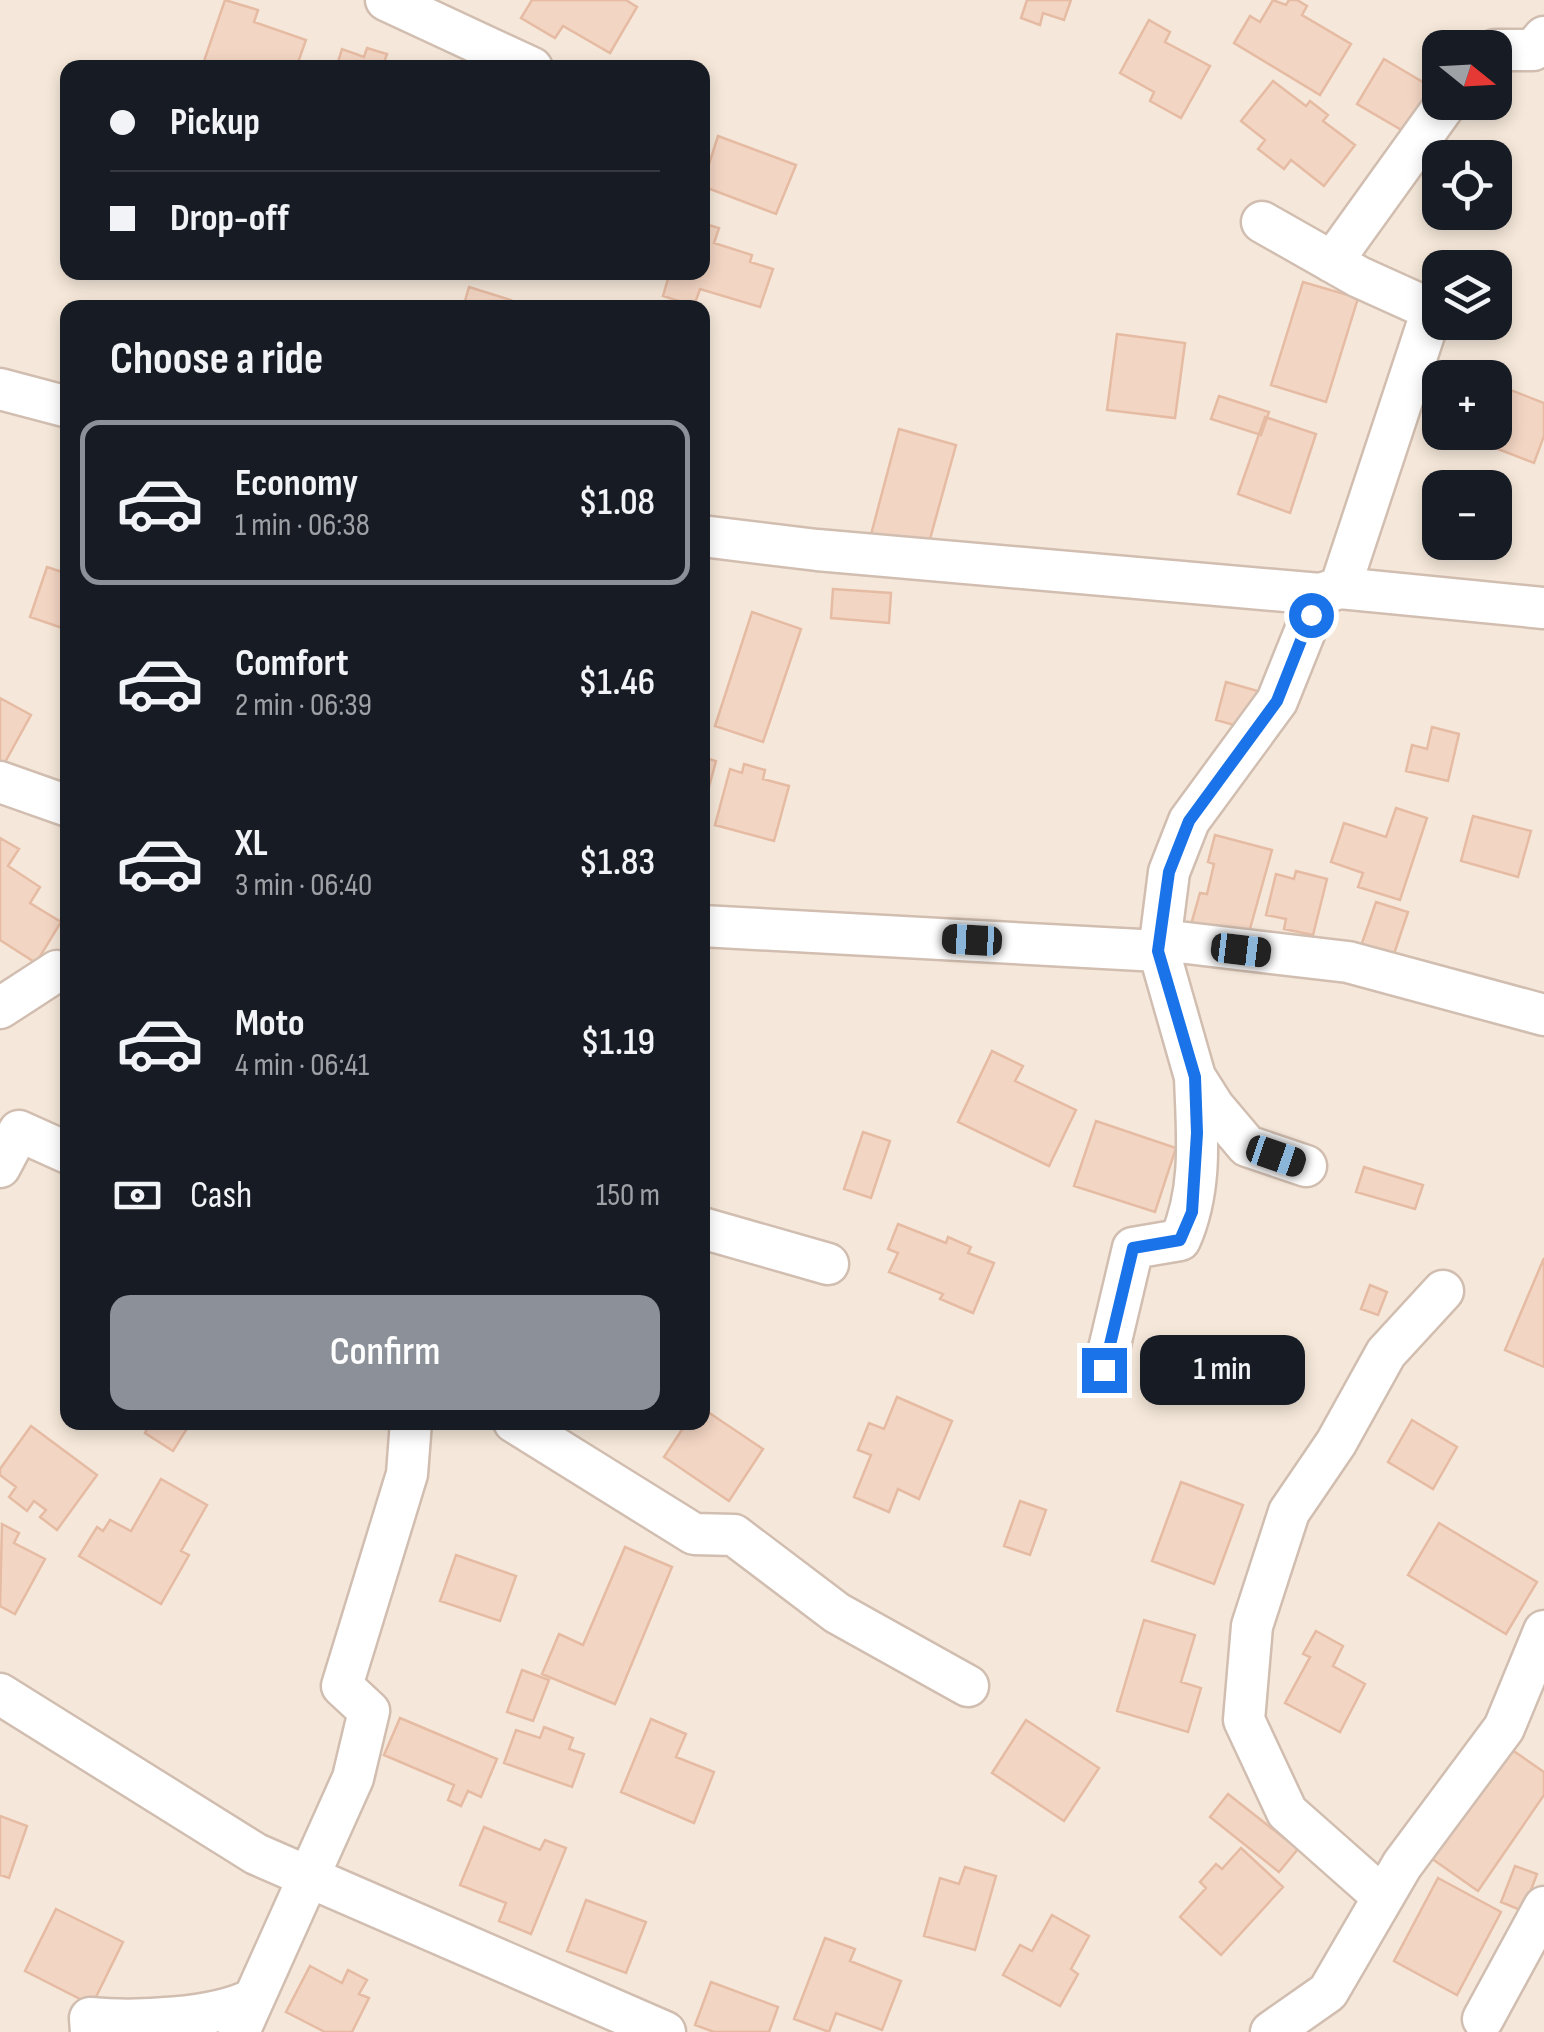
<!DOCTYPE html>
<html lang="en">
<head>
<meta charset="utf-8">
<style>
  body { margin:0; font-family:"Sofia Sans Condensed",sans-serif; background:#242831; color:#f1f3f6; height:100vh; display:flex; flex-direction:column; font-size:38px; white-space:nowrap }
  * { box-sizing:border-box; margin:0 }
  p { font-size:32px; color:#9ea1a6 }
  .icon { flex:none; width:55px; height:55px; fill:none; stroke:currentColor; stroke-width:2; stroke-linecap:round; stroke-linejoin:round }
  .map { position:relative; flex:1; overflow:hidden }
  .panel { position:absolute; left:60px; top:300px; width:650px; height:1130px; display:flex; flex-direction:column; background:#171b24; border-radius:20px; box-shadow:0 5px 15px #0003 }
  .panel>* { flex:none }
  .banner { position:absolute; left:60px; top:60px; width:650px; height:220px; border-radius:20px; box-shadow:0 5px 15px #0003; display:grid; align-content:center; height:220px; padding:0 50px; background:#171b24 }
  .needle { width:65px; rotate:108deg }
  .fabs { position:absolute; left:1422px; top:30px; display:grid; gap:20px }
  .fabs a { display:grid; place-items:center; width:90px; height:90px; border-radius:20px; background:#171b24; box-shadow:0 5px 15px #0003; font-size:50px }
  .end { position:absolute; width:45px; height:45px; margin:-22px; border:12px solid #1a73e8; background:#fff; box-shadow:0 0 0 5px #fff }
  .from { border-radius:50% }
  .bubble { position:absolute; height:70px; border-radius:20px; background:#171b24; box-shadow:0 5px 15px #0003; font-size:32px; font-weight:600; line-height:70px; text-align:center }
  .car { position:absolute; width:30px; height:60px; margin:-30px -15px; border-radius:12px; box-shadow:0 0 8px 2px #0007; background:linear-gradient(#222 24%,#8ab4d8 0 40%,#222 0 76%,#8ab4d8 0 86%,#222 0) }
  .banner b { display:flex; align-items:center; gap:35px; height:95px; font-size:38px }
  .banner b+b { border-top:2px solid #363941 }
  .banner i { width:25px; height:25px; background:#f1f3f6 }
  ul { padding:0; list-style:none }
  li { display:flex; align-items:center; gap:30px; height:165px; margin:0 20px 15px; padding:0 30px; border:5px solid transparent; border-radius:20px }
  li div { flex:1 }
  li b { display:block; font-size:38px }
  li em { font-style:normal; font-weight:600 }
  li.active { border-color:#8c9099 }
  li>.icon { width:90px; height:90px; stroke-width:1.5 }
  h2 { padding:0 50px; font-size:45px; line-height:120px }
  .pay { display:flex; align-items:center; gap:25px; height:110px; padding:0 50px; font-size:38px }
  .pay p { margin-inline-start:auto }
  .primary-button { display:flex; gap:20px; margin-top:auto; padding:20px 50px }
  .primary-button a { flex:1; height:115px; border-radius:20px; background:#8c9099; color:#fff; font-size:40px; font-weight:600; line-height:115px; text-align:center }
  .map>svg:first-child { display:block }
  .residential { fill:#f5e8da; fill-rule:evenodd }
  .building { fill:#f3d5c3; stroke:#e6bba3; stroke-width:2.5 }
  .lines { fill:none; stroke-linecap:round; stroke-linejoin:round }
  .minor-casing { stroke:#d1beb0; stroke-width:45 }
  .minor { stroke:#fff; stroke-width:40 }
  .route { stroke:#1a73e8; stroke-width:12 }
</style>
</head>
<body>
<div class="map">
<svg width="1544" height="2032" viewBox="0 0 1544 2032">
  <rect width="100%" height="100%" fill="#fdf6ec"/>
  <path class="residential" d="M 0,0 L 1544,0 L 1544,2032 L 0,2032 ZM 1440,48 L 1495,48 L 1495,102 L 1440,102 ZM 68,68 L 702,68 L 702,272 L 68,272 ZM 1440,158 L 1495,158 L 1495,212 L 1440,212 ZM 1440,268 L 1495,268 L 1495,322 L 1440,322 ZM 68,308 L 702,308 L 702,1422 L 68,1422 ZM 1440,378 L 1495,378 L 1495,432 L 1440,432 ZM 1440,488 L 1495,488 L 1495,542 L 1440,542 Z"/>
  <path class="building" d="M 225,0 L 258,10 L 254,22 L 306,40 L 296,68 L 222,68 L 204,61 Z
    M 532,0 L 626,0 L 637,7 L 610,53 L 563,26 L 555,38 L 521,18 Z
    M 1027,0 L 1071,0 L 1064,20 L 1043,13 L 1040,25 L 1021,18 Z
    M 1273,0 L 1286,5 L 1289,0 L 1297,0 L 1307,6 L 1302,15 L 1351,44 L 1320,95 L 1234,43 L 1250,16 L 1260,22 Z
    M 1149,20 L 1170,32 L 1165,42 L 1210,66 L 1181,118 L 1150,101 L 1154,92 L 1120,73 Z
    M 367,48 L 387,54 L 382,68 L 336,68 L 342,49 L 364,57 Z
    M 1384,59 L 1431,87 L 1405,132 L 1357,104 Z
    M 1273,81 L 1306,106 L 1310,101 L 1328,115 L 1323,121 L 1355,145 L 1324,186 L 1291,160 L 1284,169 L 1258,149 L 1265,140 L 1241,121 Z
    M 718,136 L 796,165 L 776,214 L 702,186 Z
    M 702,223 L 719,228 L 714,243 L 752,255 L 750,262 L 773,269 L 760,307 L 700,289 L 694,306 L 663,296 L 670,272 L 702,272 Z
    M 1303,282 L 1358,298 L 1326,402 L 1271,385 Z
    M 469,287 L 511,300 L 509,308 L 463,308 Z
    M 1117,334 L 1185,343 L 1175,418 L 1107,410 Z
    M 1495,384 L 1544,403 L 1544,436 L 1534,463 L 1467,437 L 1469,432 L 1495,432 Z
    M 1219,396 L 1269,412 L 1261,435 L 1211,419 Z
    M 1265,417 L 1316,434 L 1290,513 L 1238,494 Z
    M 899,429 L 956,445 L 925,557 L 869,542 Z
    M 47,567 L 68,574 L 68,630 L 30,617 Z
    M 833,589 L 891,593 L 889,623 L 831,618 Z
    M 752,612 L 801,629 L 763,742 L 715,726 Z
    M 1226,682 L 1258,691 L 1248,729 L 1216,720 Z
    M 0,698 L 31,715 L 4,764 L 0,761 Z
    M 1432,727 L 1459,734 L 1448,781 L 1406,771 L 1412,745 L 1427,749 Z
    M 702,757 L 716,761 L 706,798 L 702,797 Z
    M 744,764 L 765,770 L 763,779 L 789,786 L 774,841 L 715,825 L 730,769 L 742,773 Z
    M 1396,808 L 1427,818 L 1400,900 L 1358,887 L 1363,873 L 1331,862 L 1344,823 L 1386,837 Z
    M 1473,816 L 1531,831 L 1518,877 L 1461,861 Z
    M 1215,835 L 1272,850 L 1246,943 L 1190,928 L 1200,893 L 1207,894 L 1214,864 L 1208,862 Z
    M 0,838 L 19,849 L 8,866 L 40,887 L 30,903 L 61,922 L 36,963 L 0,940 Z
    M 1296,871 L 1327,879 L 1313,935 L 1284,929 L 1286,919 L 1266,915 L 1276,874 L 1294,879 Z
    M 1376,902 L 1408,912 L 1393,957 L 1361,946 Z
    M 992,1051 L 1023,1066 L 1015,1081 L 1076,1110 L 1049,1166 L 958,1122 Z
    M 1096,1121 L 1176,1148 L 1155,1212 L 1074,1186 Z
    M 863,1132 L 890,1141 L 871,1198 L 844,1189 Z
    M 1364,1167 L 1423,1185 L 1415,1209 L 1356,1192 Z
    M 898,1224 L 946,1243 L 948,1237 L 971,1247 L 968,1253 L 994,1263 L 973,1313 L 940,1299 L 943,1294 L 889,1272 L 898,1253 L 888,1249 Z
    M 1544,1258 L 1544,1367 L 1505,1350 Z
    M 1370,1285 L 1387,1292 L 1378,1315 L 1361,1309 Z
    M 897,1397 L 952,1421 L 919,1499 L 898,1489 L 889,1512 L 854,1497 L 871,1455 L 858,1450 L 869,1423 L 884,1429 Z
    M 702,1408 L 763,1449 L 729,1501 L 664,1457 L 687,1422 L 702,1422 Z
    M 1412,1420 L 1457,1447 L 1433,1489 L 1388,1462 Z
    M 151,1422 L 191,1422 L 173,1451 L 145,1433 Z
    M 31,1426 L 97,1475 L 57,1530 L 40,1517 L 46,1510 L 34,1501 L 27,1511 L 9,1497 L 16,1487 L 0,1475 L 0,1469 Z
    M 161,1479 L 207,1505 L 181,1551 L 189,1555 L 161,1604 L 79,1556 L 97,1527 L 103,1531 L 110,1520 L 131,1531 Z
    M 1181,1482 L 1243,1505 L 1214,1584 L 1152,1561 Z
    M 1020,1501 L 1046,1510 L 1030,1555 L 1004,1546 Z
    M 1439,1523 L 1537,1582 L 1506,1634 L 1408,1575 Z
    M 2,1524 L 19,1533 L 14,1543 L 45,1559 L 15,1614 L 0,1606 Z
    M 625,1547 L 672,1567 L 615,1704 L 542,1674 L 559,1634 L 583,1645 Z
    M 456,1555 L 516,1576 L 500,1621 L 440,1601 Z
    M 1144,1620 L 1195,1635 L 1181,1682 L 1201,1688 L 1188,1732 L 1117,1711 Z
    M 1316,1631 L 1343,1646 L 1333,1666 L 1365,1684 L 1340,1732 L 1285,1703 L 1310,1657 L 1303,1654 Z
    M 522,1670 L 549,1680 L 533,1721 L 507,1712 Z
    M 400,1718 L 497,1759 L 481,1797 L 468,1791 L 461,1806 L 448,1800 L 454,1785 L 384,1755 Z
    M 651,1719 L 686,1734 L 676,1757 L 714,1772 L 694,1823 L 621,1792 Z
    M 1026,1720 L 1099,1768 L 1064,1821 L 992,1773 Z
    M 544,1727 L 573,1738 L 569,1749 L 584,1754 L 572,1787 L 504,1763 L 516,1730 L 540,1738 Z
    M 1505,1745 L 1544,1772 L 1544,1795 L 1478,1891 L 1428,1856 Z
    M 1228,1794 L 1298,1849 L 1279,1872 L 1210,1817 Z
    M 0,1816 L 27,1826 L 9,1878 L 0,1875 Z
    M 484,1827 L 540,1850 L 545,1840 L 566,1848 L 531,1934 L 499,1921 L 506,1903 L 460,1885 Z
    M 1241,1848 L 1283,1887 L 1221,1955 L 1180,1917 L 1206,1888 L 1200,1882 L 1216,1864 L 1222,1869 Z
    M 1515,1866 L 1537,1874 L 1523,1911 L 1501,1902 Z
    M 965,1867 L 996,1876 L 975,1950 L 924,1936 L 940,1878 L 959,1884 Z
    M 1438,1878 L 1501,1912 L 1457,1995 L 1394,1961 Z
    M 586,1900 L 646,1922 L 626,1973 L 567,1951 Z
    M 56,1909 L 123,1942 L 92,2005 L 25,1971 Z
    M 1052,1915 L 1089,1936 L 1071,1969 L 1078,1974 L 1060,2006 L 1003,1975 L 1020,1945 L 1032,1951 Z
    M 825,1938 L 855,1949 L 850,1961 L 901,1981 L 882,2030 L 836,2013 L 829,2032 L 794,2019 Z
    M 310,1966 L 342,1983 L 348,1970 L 367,1980 L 359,1994 L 369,1998 L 352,2032 L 325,2032 L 286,2012 Z
    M 711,1982 L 778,2007 L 769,2032 L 714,2032 L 695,2025 Z"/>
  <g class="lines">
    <defs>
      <path id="minor" d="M 386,0 L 532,68
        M 1495,50 L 1533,50 L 1544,37
        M 1262,222 L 1359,277 L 1432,310 L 1340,588
        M 1332,262 L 1447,102
        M 0,389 L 68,407
        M 702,536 L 817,550 L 1320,594 L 1340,588 L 1544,608
        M 0,782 L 68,806
        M 702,926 L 1159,951 L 1170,941 L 1348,962 L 1544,1015
        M 0,1008 L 57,971
        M 1306,1166 L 1247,1146 L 1214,1107 L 1195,1077 L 1159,951 L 1169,872 L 1189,821 L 1277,701 L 1320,594
        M 0,1167 L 19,1131 L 68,1153
        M 702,1228 L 828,1264
        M 1104,1370 L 1133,1248 L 1180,1240 C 1203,1188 1197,1133 1195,1077
        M 514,1422 L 694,1534 L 734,1535 L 837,1613 L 968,1686
        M 0,1694 L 256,1854 L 665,2032
        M 1383,1897 L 1287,1812 L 1244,1720 L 1252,1626 L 1289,1512 L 1336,1443 L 1386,1353 L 1443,1291
        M 1483,2019 L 1544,1907
        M 91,2032 L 90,2018 C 136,2022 214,2019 253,1999
        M 239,2032 L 353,1778 L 369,1711 L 342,1686 L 407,1474 L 411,1422
        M 1271,2032 L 1328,1992 L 1402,1865 L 1504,1728 L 1544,1631"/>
    </defs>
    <use href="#minor" class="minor-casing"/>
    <use href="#minor" class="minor"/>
  </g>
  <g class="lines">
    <path class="route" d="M 1104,1370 L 1133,1248 L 1180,1240 L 1192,1212 L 1197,1133 L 1195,1077 L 1158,951 L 1169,872 L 1189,821 L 1277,701 L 1311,615"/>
  </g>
</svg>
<div class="fabs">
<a><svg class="needle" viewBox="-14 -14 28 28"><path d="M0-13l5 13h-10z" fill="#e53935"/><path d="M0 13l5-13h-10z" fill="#9ea1a6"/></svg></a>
<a><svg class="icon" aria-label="locate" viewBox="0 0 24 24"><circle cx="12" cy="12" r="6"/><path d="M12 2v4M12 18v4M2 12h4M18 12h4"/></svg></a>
<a><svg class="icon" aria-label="layers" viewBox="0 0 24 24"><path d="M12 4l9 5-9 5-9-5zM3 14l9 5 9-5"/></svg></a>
<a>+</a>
<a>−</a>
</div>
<i class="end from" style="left:1311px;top:615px"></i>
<i class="end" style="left:1104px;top:1370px"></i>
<div class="bubble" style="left:1140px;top:1335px;width:165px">1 min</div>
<i class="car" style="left:972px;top:940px;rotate:273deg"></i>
<i class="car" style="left:1241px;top:950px;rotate:97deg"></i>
<i class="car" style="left:1276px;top:1156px;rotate:109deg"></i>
<div class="banner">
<b><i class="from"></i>Pickup</b>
<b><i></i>Drop-off</b>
</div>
<section class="panel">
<h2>Choose a ride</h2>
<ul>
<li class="active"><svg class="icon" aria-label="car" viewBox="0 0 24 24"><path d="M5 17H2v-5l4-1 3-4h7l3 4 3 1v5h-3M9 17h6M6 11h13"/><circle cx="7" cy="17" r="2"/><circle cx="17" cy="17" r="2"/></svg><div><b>Economy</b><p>1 min · 06:38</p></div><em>$1.08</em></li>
<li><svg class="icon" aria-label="car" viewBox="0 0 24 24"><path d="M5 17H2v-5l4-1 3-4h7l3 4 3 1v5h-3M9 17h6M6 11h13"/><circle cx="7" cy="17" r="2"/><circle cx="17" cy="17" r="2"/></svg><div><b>Comfort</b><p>2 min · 06:39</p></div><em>$1.46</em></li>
<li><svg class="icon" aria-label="car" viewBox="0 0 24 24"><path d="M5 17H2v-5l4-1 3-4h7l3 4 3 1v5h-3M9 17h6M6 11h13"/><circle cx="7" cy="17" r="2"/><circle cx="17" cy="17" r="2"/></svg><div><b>XL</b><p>3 min · 06:40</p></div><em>$1.83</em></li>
<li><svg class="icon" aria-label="car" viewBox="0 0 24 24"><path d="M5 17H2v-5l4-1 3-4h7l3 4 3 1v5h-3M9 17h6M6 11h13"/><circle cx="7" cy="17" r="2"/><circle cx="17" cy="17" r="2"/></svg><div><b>Moto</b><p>4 min · 06:41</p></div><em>$1.19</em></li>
</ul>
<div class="pay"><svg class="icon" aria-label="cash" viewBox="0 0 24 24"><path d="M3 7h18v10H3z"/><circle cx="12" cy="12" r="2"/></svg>Cash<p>150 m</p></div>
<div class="primary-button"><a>Confirm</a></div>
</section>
</div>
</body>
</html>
